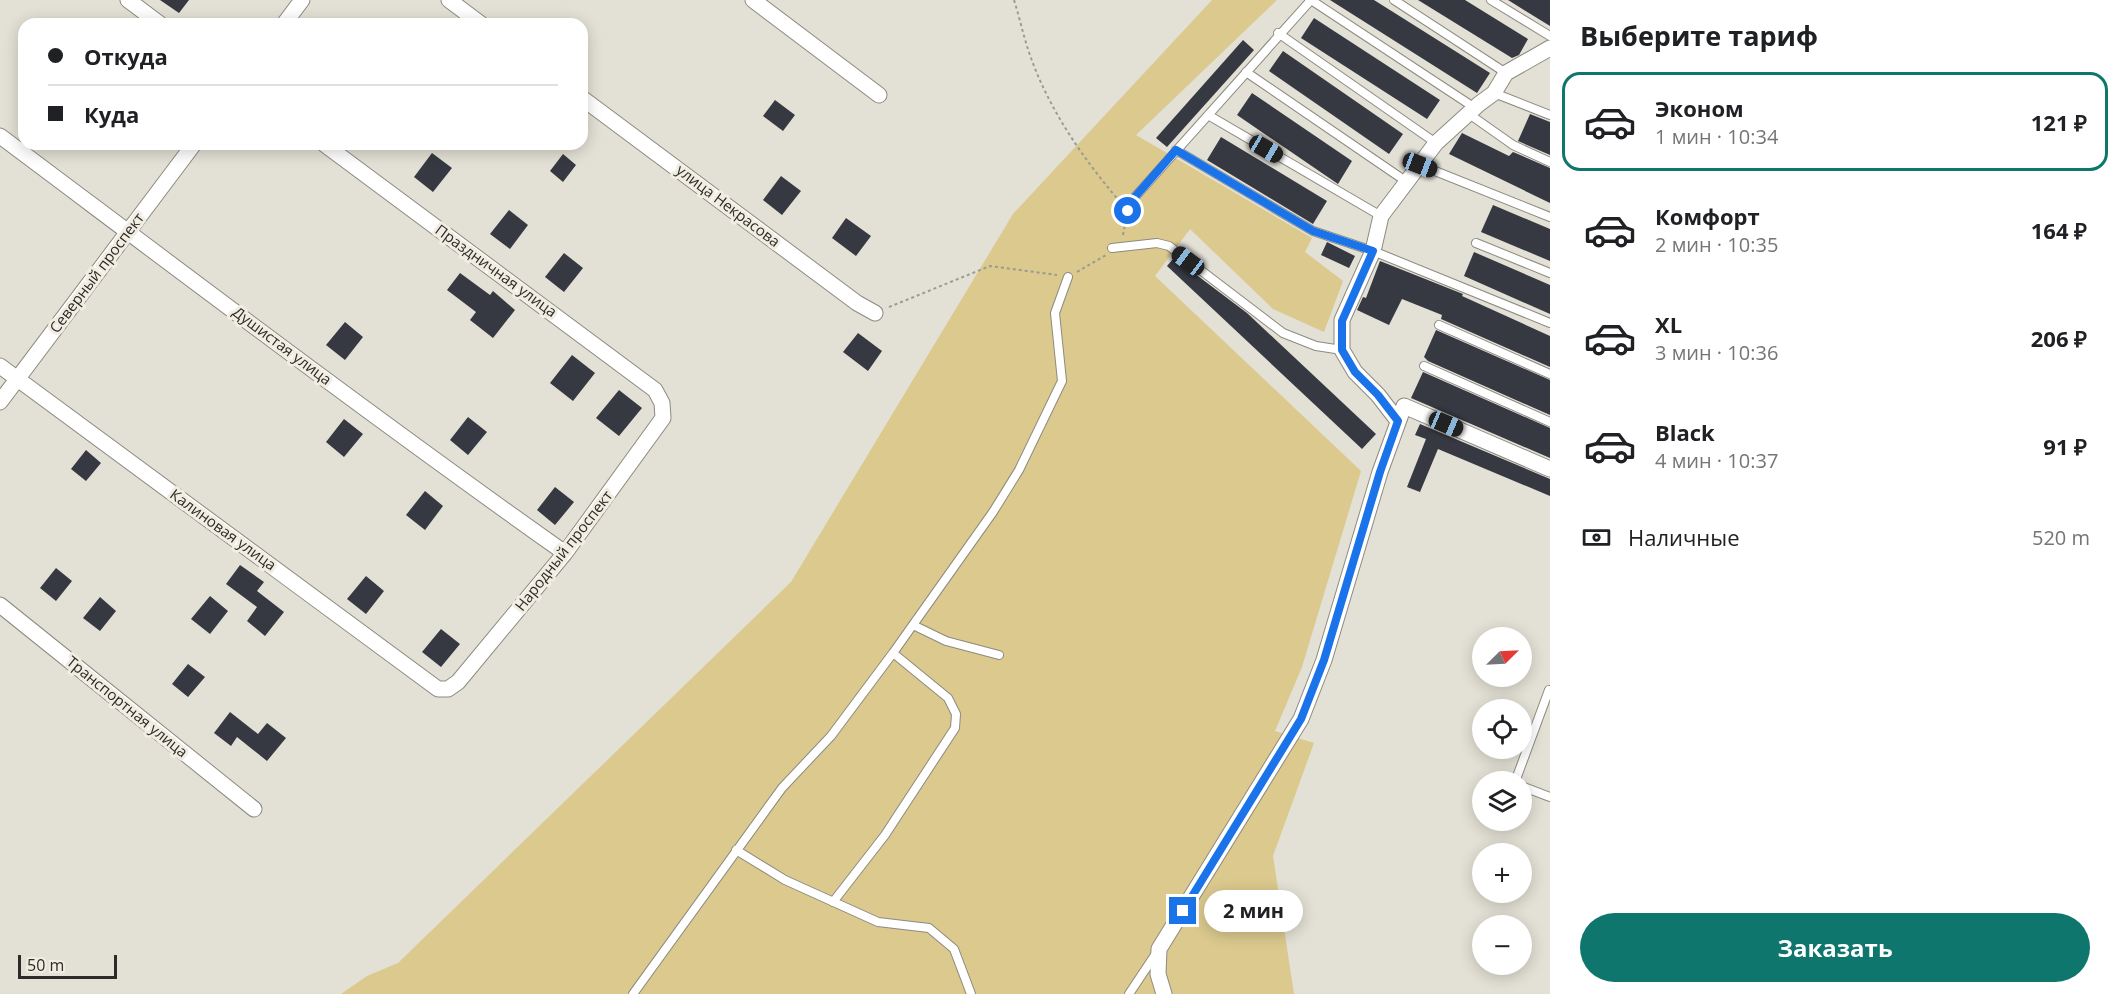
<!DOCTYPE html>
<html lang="ru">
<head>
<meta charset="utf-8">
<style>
  body { margin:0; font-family:"Open Sans",sans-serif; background:#f2f2f2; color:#202124; height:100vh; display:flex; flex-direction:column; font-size:22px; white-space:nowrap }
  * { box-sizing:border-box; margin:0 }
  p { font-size:20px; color:#757577 }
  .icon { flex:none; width:33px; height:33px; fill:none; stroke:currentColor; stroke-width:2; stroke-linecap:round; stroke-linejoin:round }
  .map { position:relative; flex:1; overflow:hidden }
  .side { display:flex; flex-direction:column; background:#fff; width:570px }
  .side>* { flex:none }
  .hud { position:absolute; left:18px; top:18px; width:570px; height:132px; border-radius:18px; box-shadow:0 3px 15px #0003; display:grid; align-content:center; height:132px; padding:0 30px; background:#fff }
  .needle { width:39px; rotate:66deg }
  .tools { position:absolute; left:1472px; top:627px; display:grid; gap:12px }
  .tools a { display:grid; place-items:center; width:60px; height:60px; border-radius:50%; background:#fff; box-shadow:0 3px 15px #0003; font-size:30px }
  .scale { position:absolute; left:18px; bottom:15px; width:99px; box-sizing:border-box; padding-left:6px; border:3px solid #2c2b27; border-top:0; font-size:16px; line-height:21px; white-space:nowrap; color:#2c2b27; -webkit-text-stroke:4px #f1ede2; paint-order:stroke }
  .end { position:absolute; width:27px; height:27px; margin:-14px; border:8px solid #1a73e8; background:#fff; box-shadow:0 0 0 3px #fff }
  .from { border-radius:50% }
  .bubble { position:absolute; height:42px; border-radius:21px; background:#fff; box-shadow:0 3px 15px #0003; font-size:20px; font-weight:700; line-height:42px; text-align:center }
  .car { position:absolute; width:18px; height:36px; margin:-18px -9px; border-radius:8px; box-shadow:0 0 4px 2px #0007; background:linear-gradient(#222 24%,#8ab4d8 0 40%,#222 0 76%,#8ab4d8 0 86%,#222 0) }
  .hud b { display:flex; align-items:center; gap:21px; height:57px; font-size:22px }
  .hud b+b { border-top:2px solid #e0e0e0 }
  .hud i { width:15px; height:15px; background:#202124 }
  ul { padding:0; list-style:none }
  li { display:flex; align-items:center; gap:18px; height:99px; margin:0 12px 9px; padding:0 18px; border:3px solid transparent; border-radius:18px }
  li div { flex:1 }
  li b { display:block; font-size:22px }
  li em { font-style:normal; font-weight:700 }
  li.current { border-color:#0f766e }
  li>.icon { width:54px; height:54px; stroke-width:1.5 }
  h2 { padding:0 30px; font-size:27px; line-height:72px }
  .pay { display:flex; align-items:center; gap:15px; height:66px; padding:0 30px; font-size:22px }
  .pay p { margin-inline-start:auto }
  .cta { display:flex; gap:12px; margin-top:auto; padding:12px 30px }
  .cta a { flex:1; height:69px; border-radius:36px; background:#0f766e; color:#fff; font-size:24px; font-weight:700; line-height:69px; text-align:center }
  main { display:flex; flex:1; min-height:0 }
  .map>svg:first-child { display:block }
  .green { fill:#dbc98e }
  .building { fill:#373942 }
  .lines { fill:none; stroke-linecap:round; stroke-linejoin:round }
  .lane-casing { stroke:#8d8a80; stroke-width:10 }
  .street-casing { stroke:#8d8a80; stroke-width:17 }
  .path { stroke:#9c9a91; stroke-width:2; stroke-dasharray:3 3; stroke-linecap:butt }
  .lane { stroke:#fff; stroke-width:8 }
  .street { stroke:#fff; stroke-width:15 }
  .route { stroke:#1a73e8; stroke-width:8 }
  .labels { text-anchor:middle; stroke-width:6; stroke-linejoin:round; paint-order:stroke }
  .street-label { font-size:15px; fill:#2c2b27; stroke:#f1ede2 }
</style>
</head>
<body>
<main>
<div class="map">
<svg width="1550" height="994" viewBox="0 0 1550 994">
  <rect width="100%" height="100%" fill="#e3e0d5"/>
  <path class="green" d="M 1212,0 L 1277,0 L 1136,135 L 1312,238 L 1305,252 L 1343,281 L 1324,332 L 1273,309 L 1190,229 L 1155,276 L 1361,471 L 1302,667 L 1275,731 L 1314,743 L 1273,856 L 1294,994 L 341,994 L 367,976 L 398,963 L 791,582 L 1013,214 Z"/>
  <path class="building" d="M 160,0 L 189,0 L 179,13 Z
    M 1330,0 L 1374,0 L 1490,73 L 1477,93 Z
    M 1418,0 L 1465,0 L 1528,39 L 1519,55 L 1512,58 Z
    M 1508,0 L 1550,0 L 1550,26 Z
    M 1314,18 L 1440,100 L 1427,119 L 1301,38 Z
    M 1243,40 L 1254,50 L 1167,147 L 1156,138 Z
    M 1283,51 L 1403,134 L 1389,154 L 1269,71 Z
    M 1252,93 L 1352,161 L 1338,184 L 1237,115 Z
    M 775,100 L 795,115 L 783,131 L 763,116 Z
    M 1530,114 L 1550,122 L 1550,155 L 1518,141 Z
    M 1462,133 L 1509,156 L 1513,152 L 1550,168 L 1550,203 L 1449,154 Z
    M 1221,137 L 1327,201 L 1313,224 L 1207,160 Z
    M 432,153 L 452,168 L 433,192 L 414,177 Z
    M 563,154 L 576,165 L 563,182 L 550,171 Z
    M 781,176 L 801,191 L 782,215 L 763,200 Z
    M 1493,205 L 1550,229 L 1550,261 L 1481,232 Z
    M 509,210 L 528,225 L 510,249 L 490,234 Z
    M 846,218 L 871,236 L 856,256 L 832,238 Z
    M 1327,242 L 1355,256 L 1349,268 L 1321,255 Z
    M 1474,252 L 1550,285 L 1550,314 L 1464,276 Z
    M 564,253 L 583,268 L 564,292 L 545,277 Z
    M 1174,258 L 1247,313 L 1376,434 L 1362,449 L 1167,266 Z
    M 1380,261 L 1463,294 L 1462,296 L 1550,336 L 1550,367 L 1441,319 L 1442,315 L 1402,299 L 1389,325 L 1357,310 L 1363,297 L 1366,298 Z
    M 460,273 L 490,295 L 493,291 L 515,310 L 493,338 L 470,320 L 476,312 L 447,290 Z
    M 345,322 L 363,337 L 345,360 L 326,345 Z
    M 1436,330 L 1550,380 L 1550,415 L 1428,361 L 1424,357 Z
    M 858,333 L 882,351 L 868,371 L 843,352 Z
    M 572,355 L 595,373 L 573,401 L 550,383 Z
    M 1423,372 L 1550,428 L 1550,458 L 1411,398 Z
    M 619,390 L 642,408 L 619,436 L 596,418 Z
    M 468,417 L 487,432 L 468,455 L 450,440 Z
    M 344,419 L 363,434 L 344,457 L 326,442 Z
    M 1420,424 L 1550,479 L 1550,496 L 1438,449 L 1420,492 L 1407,487 L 1426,439 L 1415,435 Z
    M 86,450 L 101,463 L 86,481 L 71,469 Z
    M 555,487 L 574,502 L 555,525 L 537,510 Z
    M 425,491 L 443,506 L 425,530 L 406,515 Z
    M 240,565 L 264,582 L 257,591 L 284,612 L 265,636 L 247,621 L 257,607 L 226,584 Z
    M 56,568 L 72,581 L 56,601 L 40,588 Z
    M 366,576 L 384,591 L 366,614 L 347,599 Z
    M 210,596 L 228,611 L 210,634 L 191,619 Z
    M 100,597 L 116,611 L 100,631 L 83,618 Z
    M 441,629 L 460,644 L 441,667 L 422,652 Z
    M 188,664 L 205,677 L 188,697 L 172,684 Z
    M 230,712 L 258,734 L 267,723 L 286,738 L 267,761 L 237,737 L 231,746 L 214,733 Z"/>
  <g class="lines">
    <defs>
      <path id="lane" d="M 1394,0 L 1506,73
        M 1491,0 L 1550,36
        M 1278,33 L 1436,143
        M 1246,72 L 1407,182
        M 1494,93 L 1550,115
        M 1469,114 L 1513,145 L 1550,162
        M 1208,115 L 1381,216
        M 1176,150 L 1313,231 L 1373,251 L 1550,323
        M 1420,165 L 1550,217
        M 1128,211 L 1134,198 L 1311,0 L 1475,108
        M 1476,243 L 1550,273
        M 1112,248 L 1157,243 L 1169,246 L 1283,333 L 1316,346 L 1342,350
        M 1439,325 L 1550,374
        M 1424,366 L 1550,422
        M 913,625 L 946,641 L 999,655
        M 1515,782 L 1549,690
        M 1521,786 L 1550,797
        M 736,850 L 785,880 L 878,922 L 929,928 L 954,949 L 971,994
        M 833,902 L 885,835 L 955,728 L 956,714 L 948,698 L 893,653
        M 633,994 L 782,788 L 831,736 L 893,653 L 993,512 L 1019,470 L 1062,381 L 1055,313 L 1068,277
        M 1129,994 L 1157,952"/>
      <path id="street" d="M 128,0 L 160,24
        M 449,0 L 481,24
        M 753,0 L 879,95
        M 284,24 L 302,0
        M 582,98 L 857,303 L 875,313
        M 0,136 C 187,276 374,418 565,553
        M 0,366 L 438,689 L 448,689 L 458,682 L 565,553 L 663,418 L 662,403 L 655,390 L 324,144
        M 0,402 L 194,144
        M 1398,421 L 1378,395 L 1355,372 L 1342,350 L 1342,320 L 1373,251 L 1381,216 L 1436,143 L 1479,104 L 1494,93 L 1506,73 L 1550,48
        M 0,605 L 254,809
        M 1164,994 L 1158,974 L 1159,949 L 1301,719 L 1324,660 L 1380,472 L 1404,406 L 1550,469"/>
    </defs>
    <use href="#lane" class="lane-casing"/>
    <use href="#street" class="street-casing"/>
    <path class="path" d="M 1014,0 C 1020,19 1024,39 1031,58 C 1050,111 1084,160 1121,203
      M 1123,235 L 1126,220
      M 1077,272 L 1106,255
      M 889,307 L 990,266 L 1057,275"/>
    <use href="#lane" class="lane"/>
    <use href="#street" class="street"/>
  </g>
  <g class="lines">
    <path class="route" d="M 1128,211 L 1134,198 L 1176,150 L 1313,231 L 1373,251 L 1342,321 L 1342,350 L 1355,372 L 1378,395 L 1398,421 L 1380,472 L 1324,660 L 1301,719 L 1183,911"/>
  </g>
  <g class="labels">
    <g class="street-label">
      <text transform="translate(728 206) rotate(37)" y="5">улица Некрасова</text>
      <text transform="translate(496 271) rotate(36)" y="5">Праздничная улица</text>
      <text transform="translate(97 273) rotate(-53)" y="5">Северный проспект</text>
      <text transform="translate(282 346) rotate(37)" y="5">Душистая улица</text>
      <text transform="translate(223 530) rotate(36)" y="5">Калиновая улица</text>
      <text transform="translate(564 551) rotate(-52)" y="5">Народный проспект</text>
      <text transform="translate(127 707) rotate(39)" y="5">Транспортная улица</text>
    </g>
  </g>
</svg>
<div class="tools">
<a><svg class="needle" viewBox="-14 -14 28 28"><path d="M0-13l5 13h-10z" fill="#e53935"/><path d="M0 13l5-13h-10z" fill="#757577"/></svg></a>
<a><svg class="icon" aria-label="locate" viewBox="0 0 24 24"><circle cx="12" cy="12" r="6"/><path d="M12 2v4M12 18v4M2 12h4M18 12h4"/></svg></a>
<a><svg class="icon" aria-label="layers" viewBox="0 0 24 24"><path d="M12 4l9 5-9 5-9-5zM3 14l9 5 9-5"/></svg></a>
<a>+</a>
<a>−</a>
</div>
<div class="scale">50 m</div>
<i class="end from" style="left:1128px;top:211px"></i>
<i class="end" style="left:1183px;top:911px"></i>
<div class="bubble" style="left:1204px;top:890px;width:99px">2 мин</div>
<i class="car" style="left:1266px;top:149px;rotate:120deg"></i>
<i class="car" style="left:1420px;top:165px;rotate:111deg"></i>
<i class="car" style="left:1188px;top:261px;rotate:307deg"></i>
<i class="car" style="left:1446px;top:424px;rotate:113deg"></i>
<div class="hud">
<b><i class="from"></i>Откуда</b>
<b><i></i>Куда</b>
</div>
</div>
<section class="side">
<h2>Выберите тариф</h2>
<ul>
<li class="current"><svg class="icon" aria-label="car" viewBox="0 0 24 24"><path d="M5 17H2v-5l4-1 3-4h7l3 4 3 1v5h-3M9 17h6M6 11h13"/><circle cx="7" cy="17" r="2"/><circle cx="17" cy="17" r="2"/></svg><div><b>Эконом</b><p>1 мин · 10:34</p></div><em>121 ₽</em></li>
<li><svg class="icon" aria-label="car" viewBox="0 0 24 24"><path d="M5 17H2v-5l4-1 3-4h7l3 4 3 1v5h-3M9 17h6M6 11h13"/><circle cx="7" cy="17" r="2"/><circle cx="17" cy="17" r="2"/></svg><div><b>Комфорт</b><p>2 мин · 10:35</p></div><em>164 ₽</em></li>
<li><svg class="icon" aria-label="car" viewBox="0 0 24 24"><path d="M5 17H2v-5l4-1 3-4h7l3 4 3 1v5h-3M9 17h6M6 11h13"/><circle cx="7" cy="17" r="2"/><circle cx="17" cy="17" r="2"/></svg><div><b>XL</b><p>3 мин · 10:36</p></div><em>206 ₽</em></li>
<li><svg class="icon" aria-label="car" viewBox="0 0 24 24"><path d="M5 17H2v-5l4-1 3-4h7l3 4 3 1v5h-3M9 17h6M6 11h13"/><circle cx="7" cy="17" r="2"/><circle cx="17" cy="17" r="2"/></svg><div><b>Black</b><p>4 мин · 10:37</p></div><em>91 ₽</em></li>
</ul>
<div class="pay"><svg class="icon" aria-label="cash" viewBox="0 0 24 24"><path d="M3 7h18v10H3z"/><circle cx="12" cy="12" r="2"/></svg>Наличные<p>520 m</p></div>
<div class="cta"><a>Заказать</a></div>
</section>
</main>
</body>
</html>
